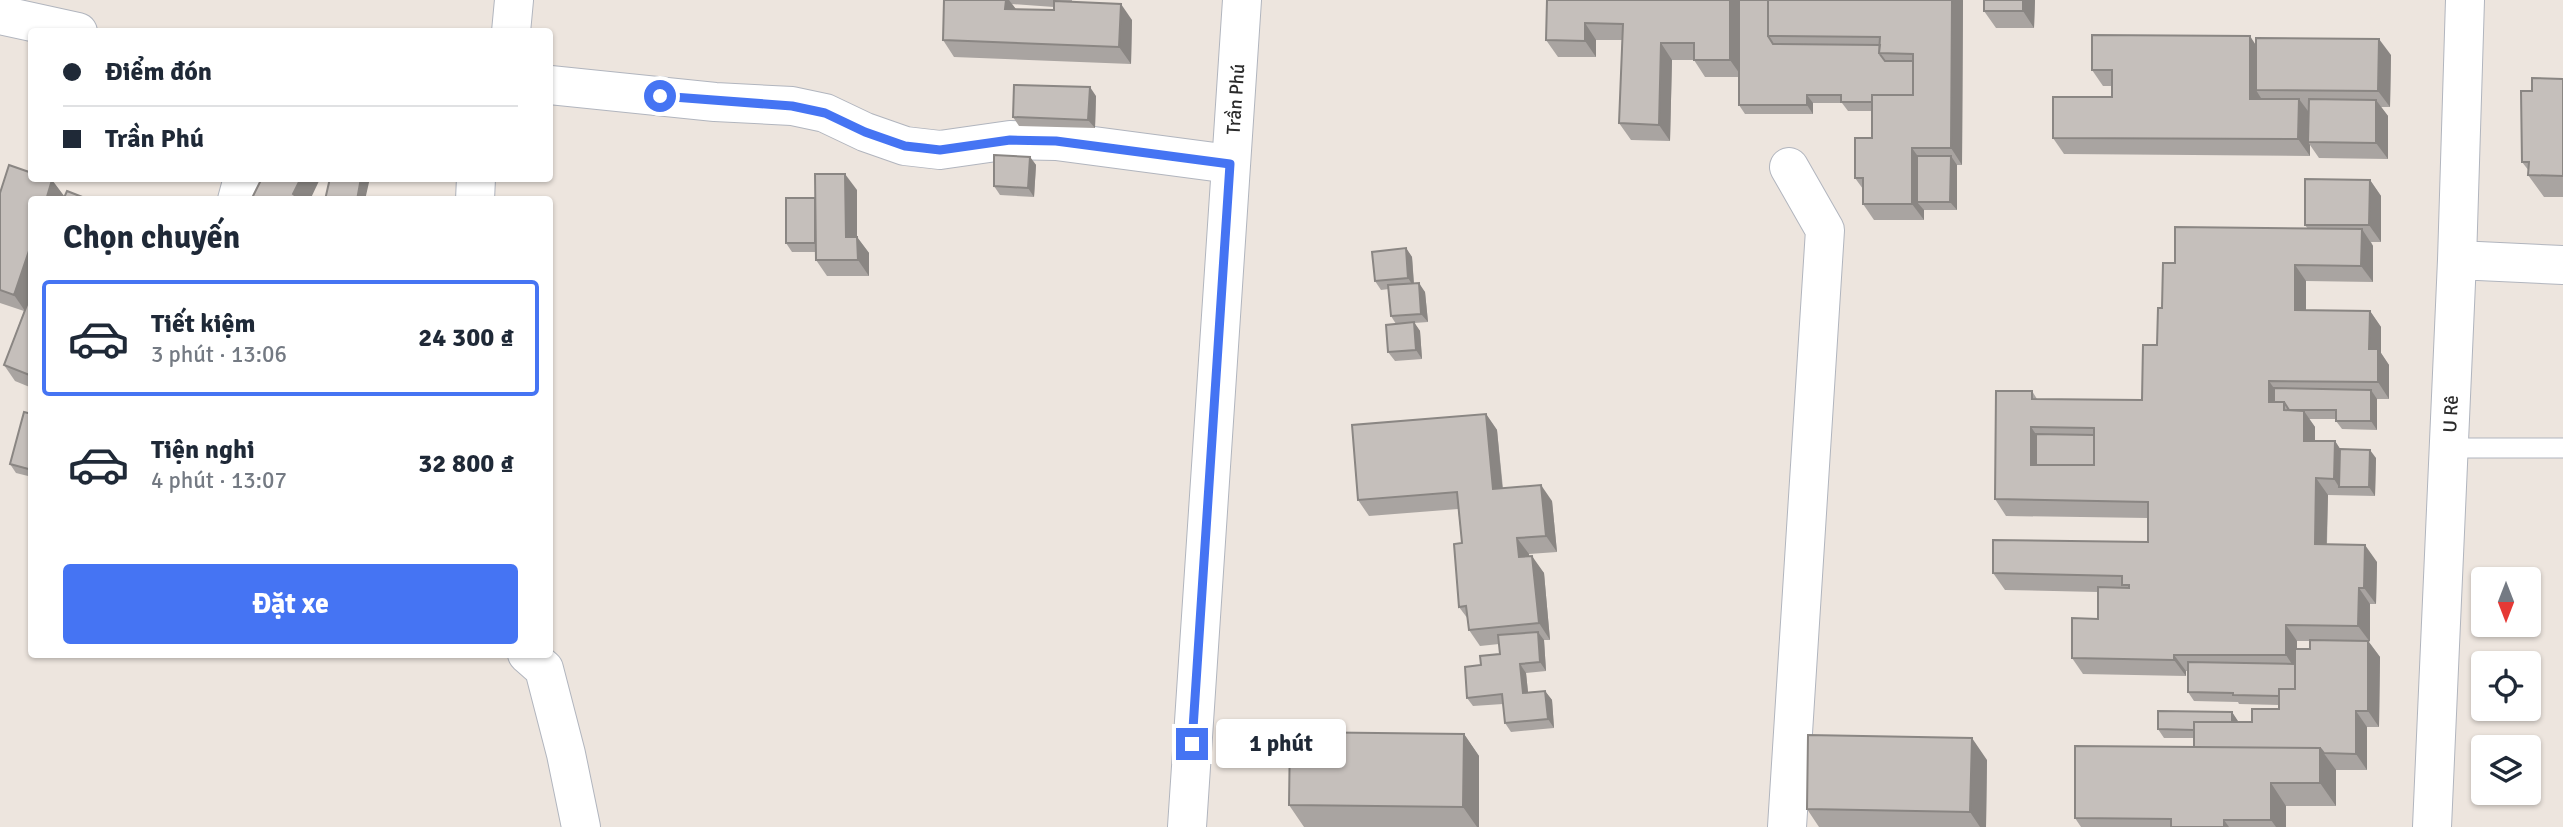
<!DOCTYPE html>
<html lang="vi">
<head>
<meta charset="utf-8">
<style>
  body { margin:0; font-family:Signika,sans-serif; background:#f2f2f3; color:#1f2937; height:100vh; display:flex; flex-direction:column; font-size:26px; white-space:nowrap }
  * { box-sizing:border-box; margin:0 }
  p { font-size:23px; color:#747a83 }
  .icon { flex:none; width:38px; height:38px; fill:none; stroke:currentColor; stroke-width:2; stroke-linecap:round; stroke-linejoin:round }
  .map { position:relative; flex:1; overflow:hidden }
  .drawer { position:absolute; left:28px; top:196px; width:525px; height:462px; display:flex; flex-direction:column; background:#fff; border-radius:7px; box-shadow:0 2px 5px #0004 }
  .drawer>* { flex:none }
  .guide { position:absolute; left:28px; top:28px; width:525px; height:154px; border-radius:7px; box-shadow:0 2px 5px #0004; display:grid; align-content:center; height:154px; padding:0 35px; background:#fff }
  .needle { width:46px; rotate:180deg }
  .buttons { position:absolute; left:2471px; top:567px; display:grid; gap:14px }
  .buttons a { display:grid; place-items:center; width:70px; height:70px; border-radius:7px; background:#fff; box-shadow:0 2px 5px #0004; font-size:35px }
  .end { position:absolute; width:32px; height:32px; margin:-16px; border:9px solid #4574f3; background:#fff; box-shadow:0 0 0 4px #fff }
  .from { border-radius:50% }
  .bubble { position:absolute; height:49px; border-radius:7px; background:#fff; box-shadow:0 2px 5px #0004; font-size:23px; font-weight:700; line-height:49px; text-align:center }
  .guide b { display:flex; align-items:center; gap:24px; height:66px; font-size:26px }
  .guide b+b { border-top:2px solid #e0e1e3 }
  .guide i { width:18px; height:18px; background:#1f2937 }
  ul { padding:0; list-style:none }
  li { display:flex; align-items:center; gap:21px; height:116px; margin:0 14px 10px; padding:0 21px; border:4px solid transparent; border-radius:7px }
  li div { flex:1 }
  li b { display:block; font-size:26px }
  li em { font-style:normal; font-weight:700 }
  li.on { border-color:#4574f3 }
  li>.icon { width:63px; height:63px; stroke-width:1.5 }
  h2 { padding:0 35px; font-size:32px; line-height:84px }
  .primary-button { display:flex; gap:14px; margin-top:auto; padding:14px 35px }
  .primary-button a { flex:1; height:80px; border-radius:7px; background:#4574f3; color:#fff; font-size:28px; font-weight:700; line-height:80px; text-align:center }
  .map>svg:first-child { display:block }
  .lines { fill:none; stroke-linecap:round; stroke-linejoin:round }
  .service-casing { stroke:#b1b5be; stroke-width:21 }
  .minor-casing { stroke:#b1b5be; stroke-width:40 }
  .tertiary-casing { stroke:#b1b5be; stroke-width:40 }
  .service { stroke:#fff; stroke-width:19 }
  .minor { stroke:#fff; stroke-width:38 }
  .tertiary { stroke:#fff; stroke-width:38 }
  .wall { fill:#a9a4a1; fill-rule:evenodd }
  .shaded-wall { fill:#8a8683 }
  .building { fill:#c5bfbb; stroke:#8a8683; stroke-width:2; fill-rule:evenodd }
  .route { stroke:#4574f3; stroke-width:9 }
  .labels { text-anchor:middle; stroke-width:6; stroke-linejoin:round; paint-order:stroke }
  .street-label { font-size:19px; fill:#2b2b2b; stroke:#fff }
</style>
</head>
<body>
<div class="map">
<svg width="2563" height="827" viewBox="0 0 2563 827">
  <rect width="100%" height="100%" fill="#ede5de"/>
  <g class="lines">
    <defs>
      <path id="service" d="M 2449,448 L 2563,448"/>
      <path id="minor" d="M 0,15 L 78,32
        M 511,32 L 514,0
        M 550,85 L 715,102 L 792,106 L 825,113 L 865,132 L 905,146 L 940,150 L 1010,140 L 1056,141 L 1230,164
        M 237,200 L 243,178
        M 475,200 L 476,178
        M 2457,260 L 2563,265
        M 527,654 L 544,669 L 566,754 L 581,827
        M 1787,827 L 1825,230 L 1789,167
        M 2432,827 L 2457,260 L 2465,0"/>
      <path id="tertiary" d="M 1187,827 L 1242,0"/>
    </defs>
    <use href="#service" class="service-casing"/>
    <use href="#minor" class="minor-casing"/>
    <use href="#tertiary" class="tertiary-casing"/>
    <use href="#service" class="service"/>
    <use href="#minor" class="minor"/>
    <use href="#tertiary" class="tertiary"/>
  </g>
  <path class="wall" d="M 944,0 L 1072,0 L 1072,2 L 1132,20 L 1131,64 L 954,57 L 943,40 ZM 1012,4 L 1054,7 L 1054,10 L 1016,9 Z
    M 1547,0 L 1963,0 L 1962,165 L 1957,165 L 1957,210 L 1924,210 L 1924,220 L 1874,220 L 1863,204 L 1863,189 L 1855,178 L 1872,138 L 1872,111 L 1848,111 L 1842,103 L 1813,103 L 1813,114 L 1745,114 L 1739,105 L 1739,77 L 1705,77 L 1694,60 L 1672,60 L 1670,141 L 1631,140 L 1619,123 L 1622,40 L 1596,40 L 1596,57 L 1558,57 L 1546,40 Z
    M 1984,0 L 2035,0 L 2034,28 L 1996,28 L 1984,11 Z
    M 2256,45 L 2391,55 L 2390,107 L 2381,107 L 2388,116 L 2388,159 L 2319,158 L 2310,145 L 2310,156 L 2064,154 L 2053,138 L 2112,97 L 2112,86 L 2103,86 L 2092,70 Z
    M 2563,79 L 2563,197 L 2544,197 L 2528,175 L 2529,171 L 2522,162 L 2532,91 Z
    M 1096,96 L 1095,128 L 1019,126 L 1013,117 Z
    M 1030,157 L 1036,165 L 1034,197 L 1000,195 L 994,186 Z
    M 52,180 L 64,196 L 32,200 L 32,388 L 15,381 L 4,365 L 24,311 L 0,303 L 0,193 Z
    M 2370,180 L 2381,196 L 2381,242 L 2371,242 L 2373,246 L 2373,282 L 2306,281 L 2306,310 L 2370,311 L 2381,327 L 2381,353 L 2389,365 L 2389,399 L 2377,399 L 2377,430 L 2342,429 L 2336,421 L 2336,419 L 2309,419 L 2315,427 L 2315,441 L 2335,441 L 2340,449 L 2376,458 L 2375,496 L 2328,495 L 2327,545 L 2377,562 L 2376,604 L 2370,604 L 2369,642 L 2380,657 L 2379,727 L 2367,727 L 2367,770 L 2336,770 L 2336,806 L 2286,806 L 2286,827 L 2081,827 L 2075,818 L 2194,747 L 2194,738 L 2164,738 L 2158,729 L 2232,712 L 2238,722 L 2252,722 L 2279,709 L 2279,705 L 2239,704 L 2238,702 L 2194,701 L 2188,692 L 2188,671 L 2186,671 L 2186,676 L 2083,674 L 2072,658 L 2098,619 L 2098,592 L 2005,590 L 1993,573 L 2148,542 L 2148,518 L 2006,516 L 1995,499 L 2032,391 L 2037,399 L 2142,400 L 2157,345 L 2162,308 L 2175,263 L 2308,229 L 2305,225 ZM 2297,641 L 2310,641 L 2310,649 L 2297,649 Z
    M 857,190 L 857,237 L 869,253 L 869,276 L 827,276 L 816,260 L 815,252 L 792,252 L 786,243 Z
    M 1406,248 L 1412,257 L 1414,283 L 1425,292 L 1428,322 L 1414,323 L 1420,331 L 1422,359 L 1395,361 L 1388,352 L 1396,324 L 1391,316 L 1389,289 L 1381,290 L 1375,281 Z
    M 32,414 L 32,477 L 16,473 L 10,464 Z
    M 1486,414 L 1497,430 L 1503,488 L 1552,501 L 1557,552 L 1529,554 L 1529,557 L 1544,573 L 1550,640 L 1544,640 L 1546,671 L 1526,673 L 1528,692 L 1545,691 L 1552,700 L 1554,728 L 1511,732 L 1505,723 L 1503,704 L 1473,706 L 1467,698 L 1481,665 L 1500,654 L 1499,644 L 1480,646 L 1469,630 L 1468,619 L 1459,607 L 1462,543 L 1458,509 L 1369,516 L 1358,500 Z
    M 1464,734 L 1479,756 L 1479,827 L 1304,827 L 1289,805 Z
    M 1987,760 L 1986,827 L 1819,827 L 1807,809 Z"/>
  <path class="shaded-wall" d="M 1006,0 L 1009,0 L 1018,12 L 1005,9 Z
    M 1730,0 L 1742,0 L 1742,77 L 1730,60 Z
    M 1952,0 L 1963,0 L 1962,165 L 1951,148 Z
    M 2023,0 L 2035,0 L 2034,28 L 2023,11 Z
    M 1121,4 L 1132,20 L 1131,64 L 1119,47 Z
    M 1585,23 L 1596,40 L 1596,57 L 1585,41 Z
    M 2250,36 L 2261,53 L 2256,90 L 2261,98 L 2261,115 L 2250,99 Z
    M 2379,39 L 2391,55 L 2390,107 L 2378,91 Z
    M 1661,43 L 1672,60 L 1670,141 L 1659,125 Z
    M 1090,87 L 1096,96 L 1095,128 L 1088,120 Z
    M 1807,95 L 1813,103 L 1813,114 L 1807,105 Z
    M 2299,99 L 2311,115 L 2308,142 L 2310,145 L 2310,156 L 2298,139 Z
    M 2376,100 L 2388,116 L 2388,159 L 2376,143 Z
    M 1912,148 L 1924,165 L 1917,202 L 1924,210 L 1924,220 L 1912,204 Z
    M 1951,156 L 1957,165 L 1957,210 L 1950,202 Z
    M 1030,157 L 1036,165 L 1034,197 L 1028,188 Z
    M 845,174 L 857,190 L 857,237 L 869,253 L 869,276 L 858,260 L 846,237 Z
    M 301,178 L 317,178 L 319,181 L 310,200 L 296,200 L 293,194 Z
    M 361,178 L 370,178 L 365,200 L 357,200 Z
    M 52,180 L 64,196 L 63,200 L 46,200 Z
    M 2370,180 L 2381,196 L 2381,242 L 2369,225 Z
    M 2362,229 L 2373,246 L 2373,282 L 2361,266 Z
    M 32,242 L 32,293 L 25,311 L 14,295 Z
    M 1406,248 L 1412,257 L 1414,287 L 1408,278 Z
    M 2295,265 L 2306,281 L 2306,326 L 2295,310 Z
    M 1419,283 L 1425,292 L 1428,322 L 1421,314 Z
    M 2370,311 L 2381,327 L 2381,353 L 2389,365 L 2389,399 L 2378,382 L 2369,349 Z
    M 1414,322 L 1420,331 L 1422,359 L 1416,350 Z
    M 2269,381 L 2280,397 L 2280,409 L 2269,402 Z
    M 2371,390 L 2377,399 L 2377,430 L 2371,421 Z
    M 2304,411 L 2315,427 L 2315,458 L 2304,441 Z
    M 1486,414 L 1497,430 L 1504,505 L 1493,489 Z
    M 2031,427 L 2042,443 L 2042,472 L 2031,465 Z
    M 2335,441 L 2346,458 L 2339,487 L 2334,479 Z
    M 2370,450 L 2376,458 L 2375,496 L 2369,487 Z
    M 2316,478 L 2328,495 L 2326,561 L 2315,544 Z
    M 1541,485 L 1552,501 L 1557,552 L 1546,536 Z
    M 1517,538 L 1529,554 L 1530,574 L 1519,557 Z
    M 2365,545 L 2377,562 L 2376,604 L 2364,588 Z
    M 1532,556 L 1544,573 L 1550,640 L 1539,623 Z
    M 2359,588 L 2370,604 L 2370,642 L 2358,626 Z
    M 2286,625 L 2297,641 L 2297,672 L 2286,655 Z
    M 1538,632 L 1544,640 L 1546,671 L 1540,662 Z
    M 2368,641 L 2380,657 L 2379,727 L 2368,711 Z
    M 2174,655 L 2186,671 L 2186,676 L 2174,660 Z
    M 1520,664 L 1526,673 L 1529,702 L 1523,693 Z
    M 1545,691 L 1552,700 L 1554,728 L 1548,719 Z
    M 2356,711 L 2367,727 L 2367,770 L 2356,754 Z
    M 2232,712 L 2238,721 L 2238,739 L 2232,730 Z
    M 1464,734 L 1479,756 L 1479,827 L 1477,827 L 1463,807 Z
    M 1972,738 L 1987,760 L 1986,827 L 1980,827 L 1970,812 Z
    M 2320,748 L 2336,770 L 2336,806 L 2320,783 Z
    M 2271,783 L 2286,806 L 2286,827 L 2276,827 L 2271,820 Z
    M 2224,820 L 2229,827 L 2224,827 Z"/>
  <path class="building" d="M 944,0 L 1006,0 L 1005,9 L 1054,10 L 1054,1 L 1121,4 L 1119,47 L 943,40 Z
    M 1547,0 L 1730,0 L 1730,60 L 1694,60 L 1694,43 L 1661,43 L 1659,125 L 1619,123 L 1623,24 L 1585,23 L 1585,41 L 1546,40 Z
    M 1739,0 L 1768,0 L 1768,36 L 1773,44 L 1880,45 L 1879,53 L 1885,61 L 1913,61 L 1913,95 L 1872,95 L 1872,102 L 1841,102 L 1841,95 L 1807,95 L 1807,105 L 1739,105 Z
    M 1768,0 L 1952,0 L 1951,148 L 1912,148 L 1912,204 L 1863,204 L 1863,178 L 1855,178 L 1855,138 L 1872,138 L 1872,95 L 1913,95 L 1913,54 L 1879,53 L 1880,37 L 1768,36 Z
    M 1984,0 L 2023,0 L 2023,11 L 1984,11 Z
    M 2092,35 L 2250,36 L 2250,99 L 2299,99 L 2298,139 L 2053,138 L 2053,97 L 2112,97 L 2112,70 L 2092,70 Z
    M 2256,38 L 2379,39 L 2378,91 L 2256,90 Z
    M 2532,78 L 2563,79 L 2563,176 L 2528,175 L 2529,162 L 2522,162 L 2521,91 L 2532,91 Z
    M 1014,85 L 1090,87 L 1088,120 L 1013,117 Z
    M 2309,99 L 2376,100 L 2376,143 L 2308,142 Z
    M 994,155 L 1030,157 L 1028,188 L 994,186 Z
    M 1917,156 L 1951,156 L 1950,202 L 1917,202 Z
    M 9,165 L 32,173 L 32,178 L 49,178 L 52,180 L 46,200 L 32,200 L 32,242 L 14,295 L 0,290 L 0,193 Z
    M 815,174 L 845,174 L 846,237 L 857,237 L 858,260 L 816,260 Z
    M 262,178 L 301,178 L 293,194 L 301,200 L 251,200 Z
    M 330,178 L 361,178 L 357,200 L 325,200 Z
    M 2305,179 L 2370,180 L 2369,225 L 2305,225 Z
    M 67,191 L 90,200 L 63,200 Z
    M 786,198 L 815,198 L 815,243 L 786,243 Z
    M 2175,227 L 2362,229 L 2361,266 L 2295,265 L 2295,310 L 2370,311 L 2369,349 L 2378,349 L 2378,382 L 2269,381 L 2269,402 L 2284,402 L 2284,410 L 2304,411 L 2304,441 L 2335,441 L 2334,479 L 2316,478 L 2315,544 L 2365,545 L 2364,588 L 2359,588 L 2358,626 L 2286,625 L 2286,655 L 2174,655 L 2174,660 L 2072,658 L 2072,618 L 2098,619 L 2098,587 L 2129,588 L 2129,585 L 2122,585 L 2122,576 L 1993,573 L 1993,540 L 2148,542 L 2148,502 L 1995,499 L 1996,391 L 2032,391 L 2032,399 L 2142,400 L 2143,345 L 2157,345 L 2158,308 L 2162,308 L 2163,263 L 2175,263 ZM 2031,427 L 2094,428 L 2094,465 L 2031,465 Z
    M 1406,248 L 1408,278 L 1375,281 L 1372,252 Z
    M 1419,283 L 1421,314 L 1391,316 L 1388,285 Z
    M 32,292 L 32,376 L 4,365 Z
    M 1414,322 L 1416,350 L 1388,352 L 1386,325 Z
    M 2274,388 L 2371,390 L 2371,421 L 2336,421 L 2336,410 L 2289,410 L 2284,402 L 2274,402 Z
    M 24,412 L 32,414 L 32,470 L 10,464 Z
    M 1486,414 L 1493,489 L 1541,485 L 1546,536 L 1517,538 L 1519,557 L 1532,556 L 1539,623 L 1469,630 L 1466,606 L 1459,607 L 1454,544 L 1462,543 L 1457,492 L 1358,500 L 1352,425 Z
    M 2036,434 L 2094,435 L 2094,465 L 2036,465 Z
    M 2340,449 L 2370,450 L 2369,487 L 2339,487 Z
    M 1538,632 L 1540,662 L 1520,664 L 1523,693 L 1545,691 L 1548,719 L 1505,723 L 1502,694 L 1467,698 L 1465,667 L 1481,665 L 1480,656 L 1500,654 L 1498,635 Z
    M 2310,640 L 2368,641 L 2368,711 L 2356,711 L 2356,754 L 2324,753 L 2320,748 L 2194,747 L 2194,722 L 2252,722 L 2252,709 L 2279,709 L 2279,689 L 2295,689 L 2295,649 L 2310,649 Z
    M 2188,662 L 2295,664 L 2295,689 L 2279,689 L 2279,696 L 2233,695 L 2233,693 L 2188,692 Z
    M 2158,711 L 2232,712 L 2232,722 L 2194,722 L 2194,730 L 2158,729 Z
    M 1290,732 L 1464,734 L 1463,807 L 1289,805 Z
    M 1808,735 L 1972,738 L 1970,812 L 1807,809 Z
    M 2075,746 L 2320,748 L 2320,783 L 2271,783 L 2271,820 L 2224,820 L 2224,827 L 2171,827 L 2171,819 L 2075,818 Z"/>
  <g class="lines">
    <path class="route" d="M 660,96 L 792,106 L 825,113 L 865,132 L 905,146 L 923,148 L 940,150 L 1010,140 L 1056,141 L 1230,164 L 1192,744"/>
  </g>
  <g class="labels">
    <g class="street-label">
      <text transform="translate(1235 99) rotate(-86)" y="7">Trần Phú</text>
      <text transform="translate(2450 414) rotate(-87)" y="7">U Rê</text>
    </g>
  </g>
</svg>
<div class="buttons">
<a><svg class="needle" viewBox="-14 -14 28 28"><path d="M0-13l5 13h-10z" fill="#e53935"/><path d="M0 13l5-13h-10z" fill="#747a83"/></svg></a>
<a><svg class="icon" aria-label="locate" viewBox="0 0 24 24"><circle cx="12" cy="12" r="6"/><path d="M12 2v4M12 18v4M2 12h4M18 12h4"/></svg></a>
<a><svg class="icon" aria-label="layers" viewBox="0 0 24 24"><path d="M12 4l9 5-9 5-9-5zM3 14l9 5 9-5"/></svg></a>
</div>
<i class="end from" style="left:660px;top:96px"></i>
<i class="end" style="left:1192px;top:744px"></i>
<div class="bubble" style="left:1216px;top:719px;width:130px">1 phút</div>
<div class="guide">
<b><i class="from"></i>Điểm đón</b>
<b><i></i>Trần Phú</b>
</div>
<section class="drawer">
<h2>Chọn chuyến</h2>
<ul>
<li class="on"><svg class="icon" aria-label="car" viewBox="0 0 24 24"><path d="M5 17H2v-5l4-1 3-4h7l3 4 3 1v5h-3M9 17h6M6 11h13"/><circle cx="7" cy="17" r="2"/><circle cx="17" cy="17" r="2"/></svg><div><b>Tiết kiệm</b><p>3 phút · 13:06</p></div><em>24 300 ₫</em></li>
<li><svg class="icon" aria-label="car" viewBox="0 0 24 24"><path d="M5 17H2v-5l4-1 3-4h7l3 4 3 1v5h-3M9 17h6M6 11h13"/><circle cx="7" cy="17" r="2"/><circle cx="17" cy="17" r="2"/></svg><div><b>Tiện nghi</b><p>4 phút · 13:07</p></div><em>32 800 ₫</em></li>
</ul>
<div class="primary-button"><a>Đặt xe</a></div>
</section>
</div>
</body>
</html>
